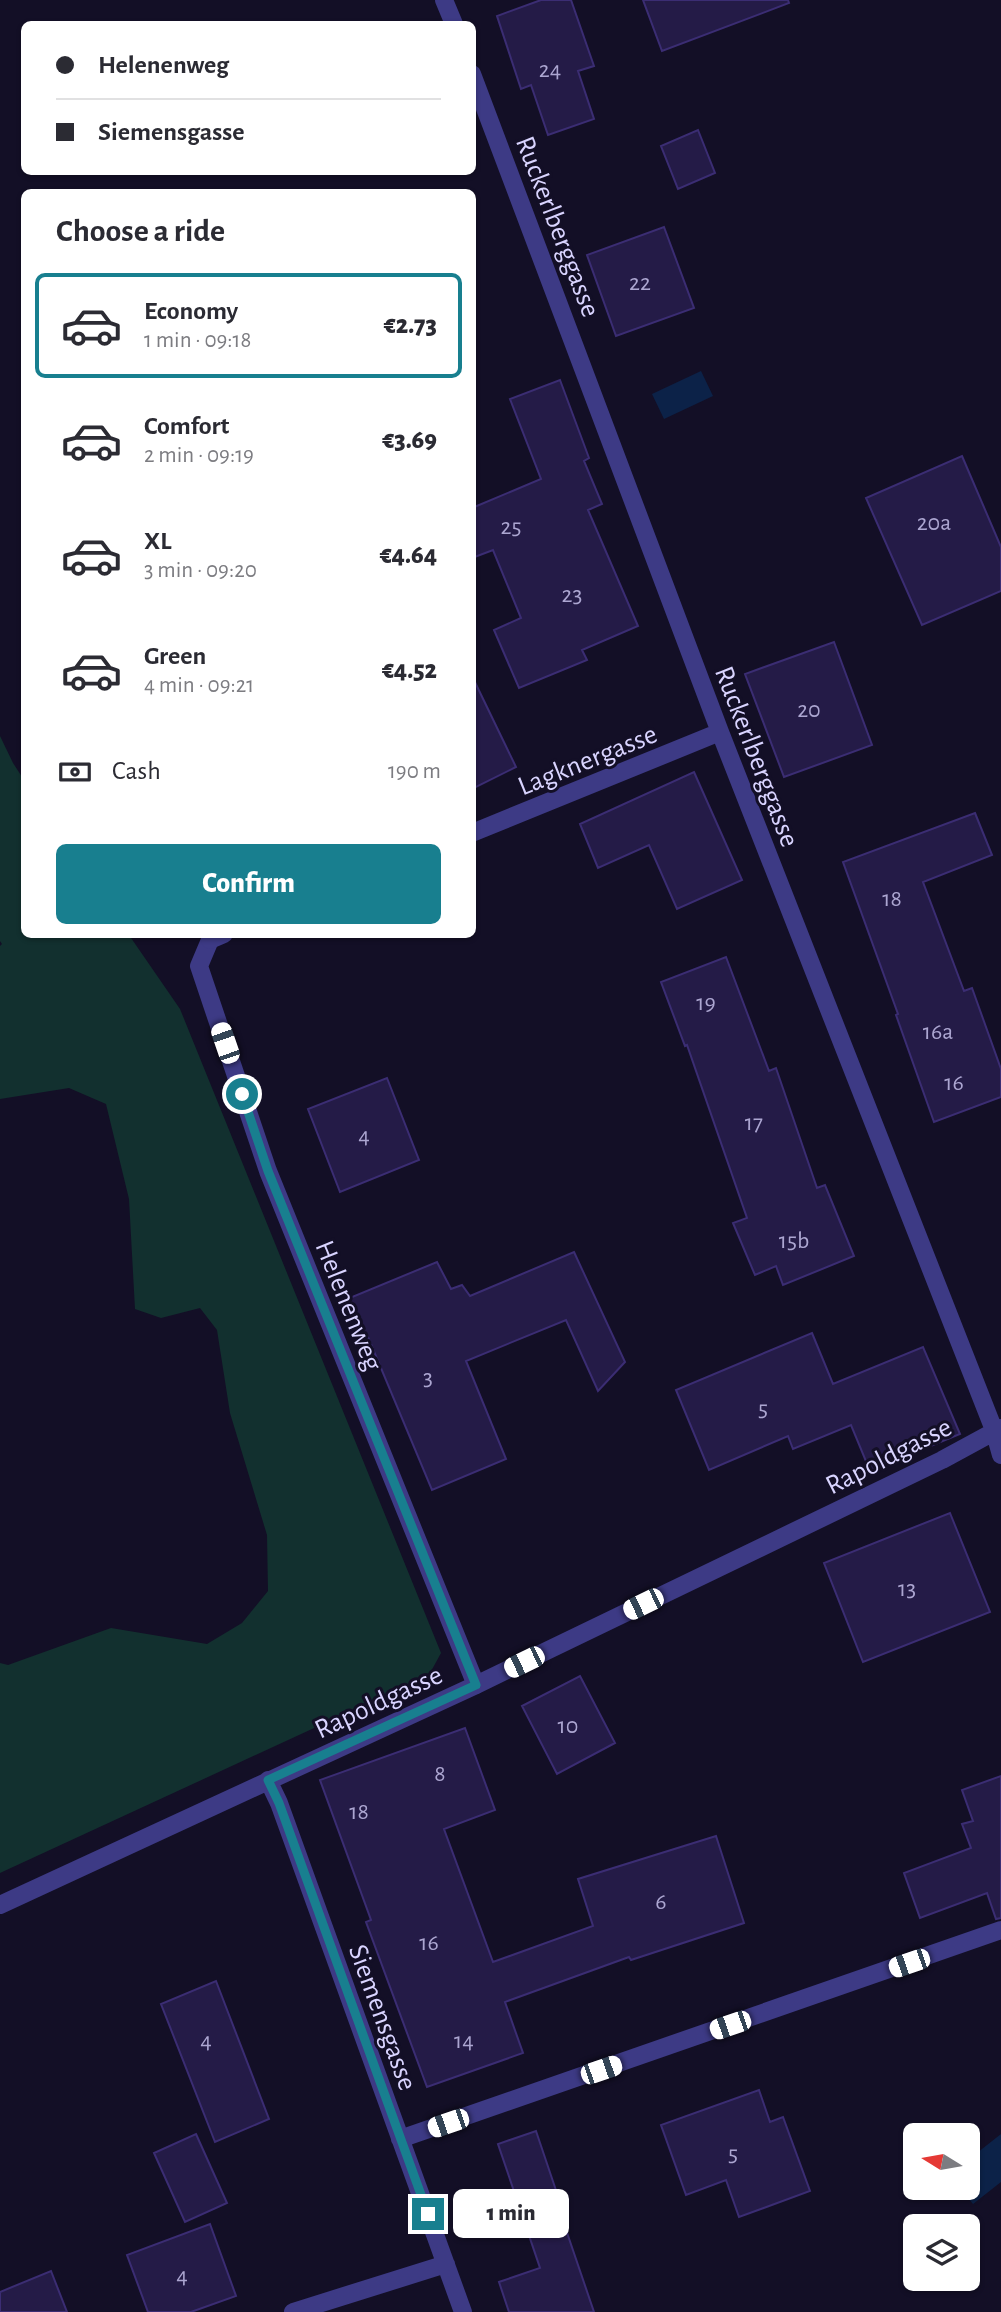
<!DOCTYPE html>
<html lang="en">
<head>
<meta charset="utf-8">
<style>
  body { margin:0; font-family:"Alegreya Sans",sans-serif; background:#f7f7f7; color:#2b2b33; height:100vh; display:flex; flex-direction:column; font-size:26px; white-space:nowrap }
  * { box-sizing:border-box; margin:0 }
  p { font-size:23px; color:#7c7c81 }
  .icon { flex:none; width:38px; height:38px; fill:none; stroke:currentColor; stroke-width:2; stroke-linecap:round; stroke-linejoin:round }
  .map { position:relative; flex:1; overflow:hidden }
  .side { position:absolute; left:21px; top:189px; width:455px; height:749px; display:flex; flex-direction:column; background:#fff; border-radius:10px; box-shadow:0 2px 5px #0004 }
  .side>* { flex:none }
  .banner { position:absolute; left:21px; top:21px; width:455px; height:154px; border-radius:10px; box-shadow:0 2px 5px #0004; display:grid; align-content:center; height:154px; padding:0 35px; background:#fff }
  .needle { width:46px; rotate:281deg }
  .controls { position:absolute; left:903px; top:2123px; display:grid; gap:14px }
  .controls a { display:grid; place-items:center; width:77px; height:77px; border-radius:10px; background:#fff; box-shadow:0 2px 5px #0004; font-size:35px }
  .end { position:absolute; width:32px; height:32px; margin:-16px; border:9px solid #187f8f; background:#fff; box-shadow:0 0 0 4px #fff }
  .from { border-radius:50% }
  .bubble { position:absolute; height:49px; border-radius:10px; background:#fff; box-shadow:0 2px 5px #0004; font-size:23px; font-weight:800; line-height:49px; text-align:center }
  .car { position:absolute; width:21px; height:42px; margin:-21px -10px; border-radius:9px; box-shadow:0 0 5px 2px #0007; background:linear-gradient(#fff 24%,#345 0 40%,#fff 0 76%,#345 0 86%,#fff 0) }
  .banner b { display:flex; align-items:center; gap:24px; height:66px; font-size:26px }
  .banner b+b { border-top:2px solid #e1e1e2 }
  .banner i { width:18px; height:18px; background:#2b2b33 }
  ul { padding:0; list-style:none }
  li { display:flex; align-items:center; gap:21px; height:105px; margin:0 14px 10px; padding:0 21px; border:4px solid transparent; border-radius:10px }
  li div { flex:1 }
  li b { display:block; font-size:26px }
  li em { font-style:normal; font-weight:800 }
  li.current { border-color:#187f8f }
  li>.icon { width:63px; height:63px; stroke-width:1.5 }
  h2 { padding:0 35px; font-size:32px; line-height:84px }
  .pay { display:flex; align-items:center; gap:18px; height:77px; padding:0 35px; font-size:26px }
  .pay p { margin-inline-start:auto }
  .button { display:flex; gap:14px; margin-top:auto; padding:14px 35px }
  .button a { flex:1; height:80px; border-radius:10px; background:#187f8f; color:#fff; font-size:28px; font-weight:800; line-height:80px; text-align:center }
  .map>svg:first-child { display:block }
  .green { fill:#12302f }
  .water { fill:#0c2248 }
  .building { fill:#241b47; stroke:#3b2d73; stroke-width:2 }
  .lines { fill:none; stroke-linecap:round; stroke-linejoin:round }
  .lane { stroke:#3d3a85; stroke-width:18 }
  .street { stroke:#3d3a85; stroke-width:18 }
  .route { stroke:#187f8f; stroke-width:9 }
  .labels { text-anchor:middle; stroke-width:6; stroke-linejoin:round; paint-order:stroke }
  .number-label { font-size:24px; fill:#aca6d1 }
  .street-label { font-size:28px; fill:#d9d4ff; stroke:#130f26 }
</style>
</head>
<body>
<div class="map">
<svg width="1001" height="2312" viewBox="0 0 1001 2312">
  <rect width="100%" height="100%" fill="#130f26"/>
  <path class="green" d="M 0,736 L 13,763 L 24,780 L 24,934 L 129,935 L 180,1009 L 441,1653 L 429,1675 L 0,1873 L 0,1663 L 8,1665 L 111,1628 L 207,1644 L 242,1623 L 268,1591 L 267,1535 L 230,1413 L 217,1330 L 200,1308 L 161,1318 L 135,1309 L 129,1199 L 106,1104 L 69,1088 L 0,1099 L 0,946 L 2,944 L 0,941 Z"/>
  <path class="water" d="M 701,371 L 713,396 L 664,419 L 652,394 Z
    M 1001,2134 L 1001,2182 L 973,2204 L 960,2188 L 968,2188 L 968,2160 Z"/>
  <path class="building" d="M 541,0 L 571,0 L 594,66 L 578,71 L 594,119 L 548,135 L 531,85 L 521,89 L 497,16 Z
    M 643,0 L 788,0 L 789,3 L 662,51 Z
    M 698,130 L 715,173 L 678,189 L 661,146 Z
    M 664,227 L 694,308 L 616,336 L 587,255 Z
    M 560,380 L 589,458 L 584,461 L 602,504 L 588,510 L 638,626 L 582,650 L 587,660 L 519,688 L 494,630 L 521,618 L 493,550 L 472,558 L 472,508 L 541,479 L 510,399 Z
    M 962,456 L 1001,547 L 1001,591 L 922,625 L 866,498 Z
    M 834,642 L 872,745 L 784,777 L 745,674 Z
    M 472,676 L 516,767 L 472,789 Z
    M 694,772 L 742,880 L 677,909 L 649,845 L 598,868 L 580,824 Z
    M 975,813 L 992,855 L 923,882 L 964,991 L 972,988 L 1001,1069 L 1001,1097 L 934,1122 L 896,1015 L 898,1014 L 843,862 Z
    M 726,957 L 769,1071 L 776,1068 L 817,1188 L 825,1185 L 854,1256 L 783,1285 L 776,1266 L 755,1275 L 733,1223 L 747,1218 L 687,1045 L 685,1046 L 661,982 Z
    M 387,1078 L 419,1160 L 340,1192 L 308,1109 Z
    M 574,1252 L 625,1362 L 598,1391 L 566,1320 L 466,1361 L 506,1459 L 432,1490 L 368,1337 L 357,1341 L 340,1302 L 437,1262 L 451,1289 L 462,1285 L 470,1296 Z
    M 812,1333 L 833,1384 L 923,1347 L 960,1434 L 870,1471 L 851,1425 L 793,1449 L 788,1436 L 709,1470 L 676,1390 Z
    M 950,1513 L 990,1612 L 863,1662 L 824,1563 Z
    M 580,1676 L 615,1743 L 557,1774 L 522,1706 Z
    M 465,1728 L 495,1810 L 444,1829 L 493,1962 L 593,1926 L 578,1879 L 716,1836 L 744,1923 L 631,1960 L 629,1957 L 505,2002 L 523,2053 L 427,2087 L 366,1922 L 371,1920 L 320,1780 Z
    M 1001,1776 L 1001,1918 L 996,1919 L 987,1893 L 920,1918 L 904,1873 L 971,1848 L 962,1824 L 973,1821 L 962,1790 Z
    M 216,1981 L 269,2119 L 215,2142 L 161,2004 Z
    M 759,2090 L 770,2122 L 783,2117 L 810,2191 L 739,2217 L 726,2180 L 686,2195 L 661,2125 Z
    M 536,2131 L 564,2214 L 561,2215 L 594,2312 L 509,2312 L 499,2282 L 540,2268 L 498,2144 Z
    M 196,2134 L 227,2203 L 185,2222 L 154,2153 Z
    M 210,2224 L 236,2296 L 191,2312 L 148,2312 L 127,2255 Z
    M 51,2271 L 67,2312 L 0,2312 L 0,2292 Z"/>
  <g class="lines">
    <path class="lane" d="M 210,940 L 199,966 L 268,1171 L 476,1685"/>
    <path class="street" d="M 444,0 L 454,24
      M 472,74 L 720,732 L 994,1430 L 1001,1455
      M 472,833 L 720,732
      M 210,940 L 224,934
      M 268,1780 L 279,1803 L 463,2312
      M 0,1905 L 476,1685 L 942,1460 L 1001,1428
      M 400,2139 L 1001,1930
      M 293,2312 L 446,2264"/>
  </g>
  <g class="lines">
    <path class="route" d="M 242,1094 L 268,1171 L 476,1685 L 268,1780 L 279,1803 L 428,2214"/>
  </g>
  <g class="labels">
    <g class="number-label">
      <text x="550" y="77">24</text>
      <text x="640" y="290">22</text>
      <text x="934" y="530">20a</text>
      <text x="511" y="534">25</text>
      <text x="572" y="602">23</text>
      <text x="809" y="717">20</text>
      <text x="892" y="906">18</text>
      <text x="706" y="1010">19</text>
      <text x="938" y="1039">16a</text>
      <text x="954" y="1090">16</text>
      <text x="754" y="1130">17</text>
      <text x="364" y="1143">4</text>
      <text x="794" y="1248">15b</text>
      <text x="428" y="1385">3</text>
      <text x="763" y="1416">5</text>
      <text x="907" y="1596">13</text>
      <text x="568" y="1733">10</text>
      <text x="440" y="1781">8</text>
      <text x="359" y="1819">18</text>
      <text x="661" y="1909">6</text>
      <text x="429" y="1950">16</text>
      <text x="206" y="2048">4</text>
      <text x="464" y="2048">14</text>
      <text x="733" y="2161">5</text>
      <text x="182" y="2283">4</text>
    </g>
    <g class="street-label">
      <text transform="translate(559 226) rotate(69)" y="10">Ruckerlberggasse</text>
      <text transform="translate(758 756) rotate(69)" y="10">Ruckerlberggasse</text>
      <text transform="translate(587 759) rotate(-22)" y="10">Lagknergasse</text>
      <text transform="translate(350 1305) rotate(68)" y="10">Helenenweg</text>
      <text transform="translate(888 1455) rotate(-27)" y="10">Rapoldgasse</text>
      <text transform="translate(378 1701) rotate(-25)" y="10">Rapoldgasse</text>
      <text transform="translate(384 2017) rotate(70)" y="10">Siemensgasse</text>
    </g>
  </g>
</svg>
<div class="controls">
<a><svg class="needle" viewBox="-14 -14 28 28"><path d="M0-13l5 13h-10z" fill="#e53935"/><path d="M0 13l5-13h-10z" fill="#7c7c81"/></svg></a>
<a><svg class="icon" aria-label="layers" viewBox="0 0 24 24"><path d="M12 4l9 5-9 5-9-5zM3 14l9 5 9-5"/></svg></a>
</div>
<i class="end from" style="left:242px;top:1094px"></i>
<i class="end" style="left:428px;top:2214px"></i>
<div class="bubble" style="left:453px;top:2189px;width:116px">1 min</div>
<i class="car" style="left:225px;top:1043px;rotate:341deg"></i>
<i class="car" style="left:643px;top:1604px;rotate:244deg"></i>
<i class="car" style="left:524px;top:1662px;rotate:244deg"></i>
<i class="car" style="left:909px;top:1963px;rotate:251deg"></i>
<i class="car" style="left:730px;top:2025px;rotate:251deg"></i>
<i class="car" style="left:601px;top:2070px;rotate:71deg"></i>
<i class="car" style="left:448px;top:2123px;rotate:251deg"></i>
<div class="banner">
<b><i class="from"></i>Helenenweg</b>
<b><i></i>Siemensgasse</b>
</div>
<section class="side">
<h2>Choose a ride</h2>
<ul>
<li class="current"><svg class="icon" aria-label="car" viewBox="0 0 24 24"><path d="M5 17H2v-5l4-1 3-4h7l3 4 3 1v5h-3M9 17h6M6 11h13"/><circle cx="7" cy="17" r="2"/><circle cx="17" cy="17" r="2"/></svg><div><b>Economy</b><p>1 min · 09:18</p></div><em>€2.73</em></li>
<li><svg class="icon" aria-label="car" viewBox="0 0 24 24"><path d="M5 17H2v-5l4-1 3-4h7l3 4 3 1v5h-3M9 17h6M6 11h13"/><circle cx="7" cy="17" r="2"/><circle cx="17" cy="17" r="2"/></svg><div><b>Comfort</b><p>2 min · 09:19</p></div><em>€3.69</em></li>
<li><svg class="icon" aria-label="car" viewBox="0 0 24 24"><path d="M5 17H2v-5l4-1 3-4h7l3 4 3 1v5h-3M9 17h6M6 11h13"/><circle cx="7" cy="17" r="2"/><circle cx="17" cy="17" r="2"/></svg><div><b>XL</b><p>3 min · 09:20</p></div><em>€4.64</em></li>
<li><svg class="icon" aria-label="car" viewBox="0 0 24 24"><path d="M5 17H2v-5l4-1 3-4h7l3 4 3 1v5h-3M9 17h6M6 11h13"/><circle cx="7" cy="17" r="2"/><circle cx="17" cy="17" r="2"/></svg><div><b>Green</b><p>4 min · 09:21</p></div><em>€4.52</em></li>
</ul>
<div class="pay"><svg class="icon" aria-label="cash" viewBox="0 0 24 24"><path d="M3 7h18v10H3z"/><circle cx="12" cy="12" r="2"/></svg>Cash<p>190 m</p></div>
<div class="button"><a>Confirm</a></div>
</section>
</div>
</body>
</html>
